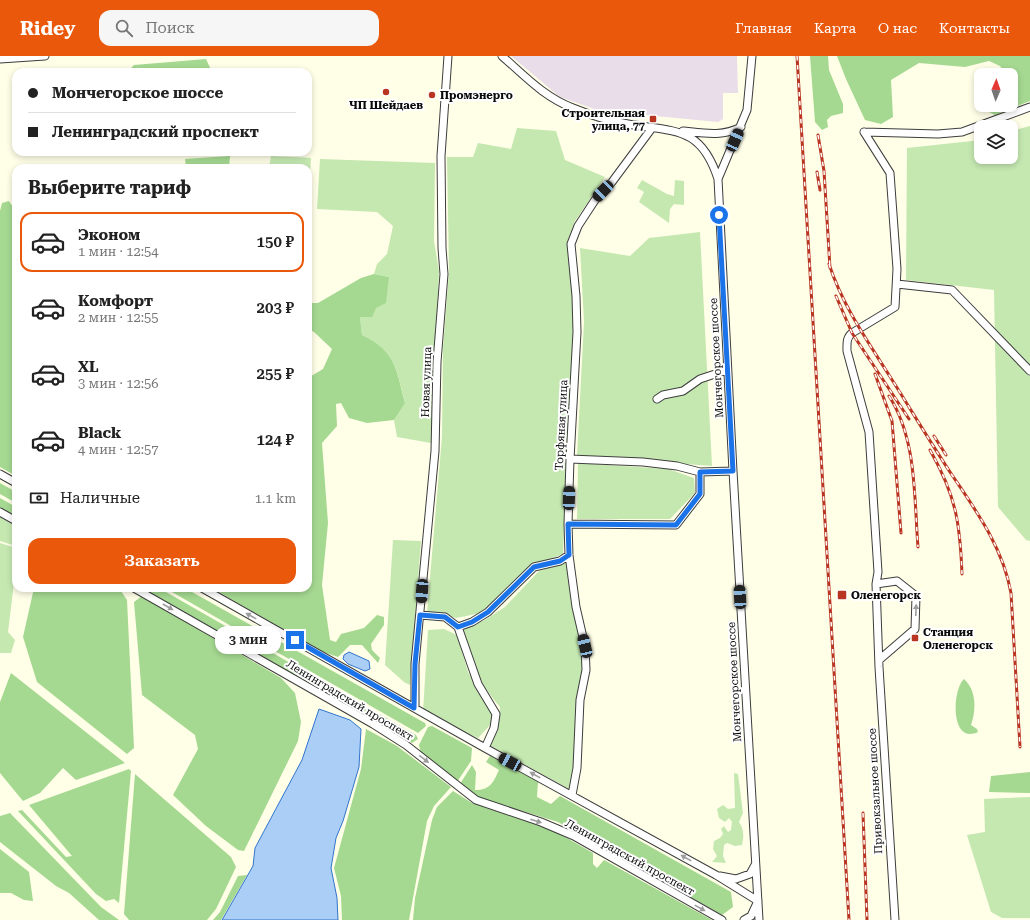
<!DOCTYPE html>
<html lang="ru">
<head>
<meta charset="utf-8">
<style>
  body { margin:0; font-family:"Roboto Serif",serif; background:#f6f6f6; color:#222; height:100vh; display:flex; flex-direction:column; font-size:15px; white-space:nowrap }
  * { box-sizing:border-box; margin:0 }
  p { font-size:13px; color:#767676 }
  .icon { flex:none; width:22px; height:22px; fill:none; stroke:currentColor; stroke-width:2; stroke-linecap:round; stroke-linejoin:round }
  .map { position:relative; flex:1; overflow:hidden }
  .side { position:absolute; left:12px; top:108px; width:300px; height:428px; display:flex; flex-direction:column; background:#fff; border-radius:12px; box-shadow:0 2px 6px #0003 }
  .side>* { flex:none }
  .banner { position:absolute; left:12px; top:12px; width:300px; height:88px; border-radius:12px; box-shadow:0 2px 6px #0003; display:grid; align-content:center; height:88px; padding:0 16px; background:#fff }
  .needle { width:26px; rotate:2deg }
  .controls { position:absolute; left:974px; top:12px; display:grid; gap:8px }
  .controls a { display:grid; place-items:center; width:44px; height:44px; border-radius:8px; background:#fff; box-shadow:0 2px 6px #0003; font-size:20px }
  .end { position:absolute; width:18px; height:18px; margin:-9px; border:5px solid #1a73e8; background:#fff; box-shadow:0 0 0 2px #fff }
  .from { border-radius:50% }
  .bubble { position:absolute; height:28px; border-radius:12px; background:#fff; box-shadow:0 2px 6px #0003; font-size:13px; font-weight:600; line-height:28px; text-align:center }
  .car { position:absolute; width:12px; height:24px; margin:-12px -6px; border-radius:5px; box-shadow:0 0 3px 1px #0007; background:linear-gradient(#222 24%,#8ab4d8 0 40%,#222 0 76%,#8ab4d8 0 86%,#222 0) }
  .banner b { display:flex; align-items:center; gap:14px; height:38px; font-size:15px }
  .banner b+b { border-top:1px solid #e0e0e0 }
  .banner i { width:10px; height:10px; background:#222 }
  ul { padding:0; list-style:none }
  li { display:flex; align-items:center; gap:12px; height:60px; margin:0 8px 6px; padding:0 8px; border:2px solid transparent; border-radius:12px }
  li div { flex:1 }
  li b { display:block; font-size:15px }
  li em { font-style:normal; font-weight:600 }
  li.current { border-color:#ea580c }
  li>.icon { width:36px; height:36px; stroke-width:1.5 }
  h2 { padding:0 16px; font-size:18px; line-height:48px }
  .pay { display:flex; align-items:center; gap:10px; height:44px; padding:0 16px; font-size:15px }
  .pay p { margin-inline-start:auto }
  .action { display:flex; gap:8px; margin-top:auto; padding:8px 16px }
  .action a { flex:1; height:46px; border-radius:12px; background:#ea580c; color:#fff; font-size:16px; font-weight:600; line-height:46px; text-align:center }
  header { display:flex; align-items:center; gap:24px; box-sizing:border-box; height:56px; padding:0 20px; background:#ea580c; color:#fff }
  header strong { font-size:19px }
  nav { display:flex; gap:22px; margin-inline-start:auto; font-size:14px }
  .search { width:280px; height:36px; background:#f6f6f6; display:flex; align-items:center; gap:10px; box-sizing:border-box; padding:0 14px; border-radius:12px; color:#767676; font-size:15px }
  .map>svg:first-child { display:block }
  .industrial { fill:#e9dde9 }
  .green { fill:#c5e8b1 }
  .forest { fill:#a5d991 }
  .water { fill:#abcef6; stroke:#3275ce }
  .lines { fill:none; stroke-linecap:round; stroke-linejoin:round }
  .minor-casing { stroke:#3d3d3d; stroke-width:9 }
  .minor { stroke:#fff; stroke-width:7 }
  .rail-casing { stroke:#b93522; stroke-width:3 }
  .rail { stroke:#fff; stroke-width:1.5; stroke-dasharray:4.5; stroke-linecap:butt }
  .oneway { fill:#9d9d9d }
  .route { stroke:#1a73e8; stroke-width:5 }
  .poi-dot { fill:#b93522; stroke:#fff; stroke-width:1.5 }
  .labels { text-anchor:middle; stroke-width:4; stroke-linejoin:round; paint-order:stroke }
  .poi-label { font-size:11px; font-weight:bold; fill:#0a0a0a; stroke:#fff; text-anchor:start }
  .street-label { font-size:11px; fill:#0a0a0a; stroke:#fff }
</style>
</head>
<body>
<header>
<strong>Ridey</strong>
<div class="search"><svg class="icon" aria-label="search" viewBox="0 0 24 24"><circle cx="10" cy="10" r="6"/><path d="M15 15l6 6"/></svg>Поиск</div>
<nav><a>Главная</a><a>Карта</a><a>О нас</a><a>Контакты</a></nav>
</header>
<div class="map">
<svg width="1030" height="864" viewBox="0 0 1030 864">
  <rect width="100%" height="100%" fill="#fffee7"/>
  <path class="industrial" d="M 511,0 L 737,0 L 738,37 L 723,37 L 723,63 L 718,66 L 634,58 L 629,61 L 600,55 L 560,41 Z"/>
  <path class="green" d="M 1030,70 L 1030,485 L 1026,484 L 998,451 L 994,234 L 906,224 L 907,92 L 981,84 L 981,101 L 1011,101 L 1011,75 Z
    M 517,72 L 556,75 L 565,104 L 605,121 L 575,165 L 567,186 L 573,234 L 573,275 L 563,498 L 532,510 L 481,557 L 456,562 L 430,556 L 427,557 L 442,381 L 443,292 L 449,216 L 447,101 L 473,101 L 478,87 L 511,93 Z
    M 271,100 L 311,102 L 308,147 L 308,112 L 269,112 Z
    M 320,103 L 435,107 L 434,185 L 439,215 L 431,387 L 397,381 L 394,364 L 405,346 C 396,313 396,295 362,279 L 360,261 L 389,221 L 374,218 L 377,208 L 387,198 L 393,170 L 377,156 L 317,153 Z
    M 642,124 L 667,138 L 674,140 L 675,124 L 684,125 L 684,149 L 674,148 L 670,153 L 669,167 L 639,146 L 644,136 L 637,132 Z
    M 700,176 L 712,410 L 577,400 L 584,266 L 580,192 L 630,200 L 649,182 Z
    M 578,407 L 668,413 L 694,422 L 695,437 L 670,463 L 577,463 Z
    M 0,461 L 16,470 L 16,490 L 0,485 Z
    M 393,484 L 421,485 L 410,629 L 404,626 L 385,609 Z
    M 0,487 L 16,492 L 16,510 L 8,576 L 15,584 L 11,597 L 0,597 Z
    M 568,504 L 581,582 L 584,614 L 571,734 L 489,689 L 498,671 L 500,651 C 477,624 471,605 462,572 L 483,565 L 505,551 L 539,515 Z
    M 444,573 L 457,579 L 468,616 L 494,659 L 491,668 L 478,682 L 423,656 L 428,574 Z
    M 734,717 L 738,718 L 743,757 L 739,766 C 744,773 744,780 742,789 L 735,790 L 727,787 L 724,789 L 723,800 L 726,807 L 712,806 L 717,800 L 713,793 L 714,785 L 720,782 L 723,778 L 721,773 L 724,770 L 728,776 L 731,774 L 732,766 L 729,762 L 725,766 L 719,762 L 717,753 L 723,749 L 728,753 L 735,752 Z
    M 1030,741 L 1030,862 L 1002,862 L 991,856 L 967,779 L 985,776 L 984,743 Z"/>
  <path class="forest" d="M 810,0 L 828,0 L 829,14 L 843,48 L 843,57 L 831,60 L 827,64 L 828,71 L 822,74 L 815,66 Z
    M 837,0 L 1030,0 L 1030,45 L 995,59 L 989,56 L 995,49 L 1011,49 L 1011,19 L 1007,19 L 1000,10 L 989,5 L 965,11 L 919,7 L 891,24 L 893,61 L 881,68 L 865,64 L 846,23 Z
    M 206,3 L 212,16 L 127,16 L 134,9 Z
    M 230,100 L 229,112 L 186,112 L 185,103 Z
    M 9,145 L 16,156 L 16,420 L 0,411 L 0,155 L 2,147 Z
    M 374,218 L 389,221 L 386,247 L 376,252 L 372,261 L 360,261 L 362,279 C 396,295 396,313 405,347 L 394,364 L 367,367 L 349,362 L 341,347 L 336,348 L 337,370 L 322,387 L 328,467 L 322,529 L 330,584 L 336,586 L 341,578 L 364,572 L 377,559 L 384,561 L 384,569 L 371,588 L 372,594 L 380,602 L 378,607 L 362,589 L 350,589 L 338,601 L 320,595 L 212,532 L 308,532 L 308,322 L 323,313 L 332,293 L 314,276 L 308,273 L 308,247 L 318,247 L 361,222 Z
    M 0,427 L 16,436 L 16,447 L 0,438 Z
    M 0,442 L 16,451 L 16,462 L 0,453 Z
    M 34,532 L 119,532 L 127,544 L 134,692 L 127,698 L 37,626 L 23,581 Z
    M 139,532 L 159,532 L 416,679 L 418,683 L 412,687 Z
    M 165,532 L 185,532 L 425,667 L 426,670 L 418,677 Z
    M 142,540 L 281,622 L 295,637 L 301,666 L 298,685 L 244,795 L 238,794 L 206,770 L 173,739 L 198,693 L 195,679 L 142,639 L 134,546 Z
    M 11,617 L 125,707 L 76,724 L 63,712 L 40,737 L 23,745 L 0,717 L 0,646 Z
    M 964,623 C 977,635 976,654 971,669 L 977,673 L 978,676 C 950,689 952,634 964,623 Z
    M 432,670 L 472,692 L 471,705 L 457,726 L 421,698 L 419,689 L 428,671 Z
    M 366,673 L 397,690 L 451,731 L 434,750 L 427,765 L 409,864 L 342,864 L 341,840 L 334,812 L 361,713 Z
    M 490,700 L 538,726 L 537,741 L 551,748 L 560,740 L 731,836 L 733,851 L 722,859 L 558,766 L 480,742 L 460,728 L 472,709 L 476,716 L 475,734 C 490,734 493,727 499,714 L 486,706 Z
    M 129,713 L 131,715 L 119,847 L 114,843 L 106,845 L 96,838 L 18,755 L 22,754 L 66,801 L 72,800 L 29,749 Z
    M 1030,716 L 1030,737 L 989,736 L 991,720 Z
    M 135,718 L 231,801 L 236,811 L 216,853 L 207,864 L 129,864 L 124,858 Z
    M 453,735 L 472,747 L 553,774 L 593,797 L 593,808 L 597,812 L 604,804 L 712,864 L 413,864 L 415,842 L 432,764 L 437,751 Z
    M 10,757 L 101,851 L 119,864 L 99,864 L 69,837 L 56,830 L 0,786 L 0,760 Z
    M 0,793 L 29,816 L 33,845 L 24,844 L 11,837 L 0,837 Z
    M 247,819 L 221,864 L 213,864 L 220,856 L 238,820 Z"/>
  <path class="water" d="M 349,596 L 369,605 L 370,613 L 365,615 L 348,608 L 343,603 L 344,599 Z
    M 319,653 L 350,664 L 361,673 L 359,711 L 343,765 L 336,782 L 331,812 L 337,842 L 338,864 L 222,864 L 253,810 L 255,792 L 302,704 Z"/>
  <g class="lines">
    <defs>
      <path id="minor" d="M 502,0 C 525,20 544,41 573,52 C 590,59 610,65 628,68 C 675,76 701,70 718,123 L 733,415 L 759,864
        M 0,3 L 45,0
        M 683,75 C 703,77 723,81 741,71
        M 864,76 L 890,117 L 897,213 L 895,251 L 852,277 C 846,282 847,288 847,295 L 869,376 L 878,516 L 876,528
        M 864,76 L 938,78 L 962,76 L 1030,51
        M 718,123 L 747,54 L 752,0
        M 897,228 L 952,234 L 1030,315
        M 657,343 L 663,339 L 683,335 L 700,323 L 727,314
        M 570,403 L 643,406 L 677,410 L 700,416 L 733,415
        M 0,418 L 16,427
        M 0,456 L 16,465
        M 568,468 L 676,469 L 700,438 L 700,416
        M 134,532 L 373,668 L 406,689 L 476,744 L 541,766 L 574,780 L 722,864
        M 202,532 L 485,692 L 716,819 L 758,845 L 751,860 L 744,864
        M 420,559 L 445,561 L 458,571 L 472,566 L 488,556 L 534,511 L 560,505 L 569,499
        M 458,571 L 478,628 L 496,658 L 494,672 L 485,692
        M 879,604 L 915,573 L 916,540 L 897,525 L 876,528 L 879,611 L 895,864
        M 415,652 L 415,608 L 435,395 L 437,306 L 444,218 L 442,192 L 441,100 L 448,0
        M 572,739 L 577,712 L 580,644 L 586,614 L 585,590 L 576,551 L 569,499 L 568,468 L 570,403 L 577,276 L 576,240 L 571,188 L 578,170 L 595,144 L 612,126 L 652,72
        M 720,820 L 736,823 L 750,818 L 755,809"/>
    </defs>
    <use href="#minor" class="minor-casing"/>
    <use href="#minor" class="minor"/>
    <defs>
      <path id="rail" d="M 797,0 L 849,864
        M 818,79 L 824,115 L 830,212
        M 817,116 L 820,134
        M 829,208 C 842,248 866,283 889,319 C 910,352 930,386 952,419 C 977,456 1003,492 1011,537 L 1020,691
        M 836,240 L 852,277 L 909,363
        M 875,318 L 892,365 L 901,477
        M 889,340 C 917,383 914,442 918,491
        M 934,380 L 946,399
        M 930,394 C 956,440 960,466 962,518
        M 863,757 L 867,864"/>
    </defs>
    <use href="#rail" class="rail-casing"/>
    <use href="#rail" class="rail"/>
  </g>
  <defs><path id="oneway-solid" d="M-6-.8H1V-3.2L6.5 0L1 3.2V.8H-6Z"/></defs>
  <g class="oneway">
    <use href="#oneway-solid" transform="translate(168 551) rotate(30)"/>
    <use href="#oneway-solid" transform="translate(916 554) rotate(-88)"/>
    <use href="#oneway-solid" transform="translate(251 560) rotate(-151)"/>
    <use href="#oneway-solid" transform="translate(424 703) rotate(37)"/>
    <use href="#oneway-solid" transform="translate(535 719) rotate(-151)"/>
    <use href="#oneway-solid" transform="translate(536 765) rotate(18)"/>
    <use href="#oneway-solid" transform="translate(686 802) rotate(-151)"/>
    <use href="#oneway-solid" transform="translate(700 852) rotate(29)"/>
  </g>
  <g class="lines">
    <path class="route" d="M 295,584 L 414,652 L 415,608 L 420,559 L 445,561 L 458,571 L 472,566 L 488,556 L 534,511 L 560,505 L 569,499 L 568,468 L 676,469 L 700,438 L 700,416 L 733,415 L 719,159"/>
  </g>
  <g class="poi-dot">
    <circle cx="386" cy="36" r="4"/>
    <circle cx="432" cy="39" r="4"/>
    <rect x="649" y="59" width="8" height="8" rx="2"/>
    <rect x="837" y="534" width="10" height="10" rx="2"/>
    <rect x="911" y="578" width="8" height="8" rx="2"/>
  </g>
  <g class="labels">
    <g class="poi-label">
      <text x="440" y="43">Промэнерго</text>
      <text x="386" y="53" text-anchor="middle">ЧП Шейдаев</text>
      <text x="645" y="61" text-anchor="end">Строительная<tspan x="645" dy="13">улица, 77</tspan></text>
      <text x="851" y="543">Оленегорск</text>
      <text x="923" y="580">Станция<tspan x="923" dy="13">Оленегорск</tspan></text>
    </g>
    <g class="street-label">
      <text transform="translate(716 302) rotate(-93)" y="4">Мончегорское шоссе</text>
      <text transform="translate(426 326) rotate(-88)" y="4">Новая улица</text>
      <text transform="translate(561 369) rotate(-87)" y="4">Торфяная улица</text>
      <text transform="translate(734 626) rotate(-93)" y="4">Мончегорское шоссе</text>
      <text transform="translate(350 644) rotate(31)" y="4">Ленинградский проспект</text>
      <text transform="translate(875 735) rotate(-93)" y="4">Привокзальное шоссе</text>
      <text transform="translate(630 801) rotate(29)" y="4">Ленинградский проспект</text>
    </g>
  </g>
</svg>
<div class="controls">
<a><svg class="needle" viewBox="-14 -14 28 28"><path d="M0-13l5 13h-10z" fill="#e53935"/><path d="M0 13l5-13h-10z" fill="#767676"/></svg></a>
<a><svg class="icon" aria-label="layers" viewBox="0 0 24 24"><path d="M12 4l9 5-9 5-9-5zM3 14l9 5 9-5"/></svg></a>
</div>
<i class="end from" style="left:719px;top:159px"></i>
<i class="end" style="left:295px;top:584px"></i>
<div class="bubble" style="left:215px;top:570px;width:66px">3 мин</div>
<i class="car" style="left:735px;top:84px;rotate:24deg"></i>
<i class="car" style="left:603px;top:135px;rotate:224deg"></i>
<i class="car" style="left:569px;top:442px;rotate:2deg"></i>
<i class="car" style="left:422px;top:535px;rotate:184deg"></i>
<i class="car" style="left:740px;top:541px;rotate:357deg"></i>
<i class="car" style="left:585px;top:590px;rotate:347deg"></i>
<i class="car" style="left:510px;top:706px;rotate:298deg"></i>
<div class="banner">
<b><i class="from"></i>Мончегорское шоссе</b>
<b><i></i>Ленинградский проспект</b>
</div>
<section class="side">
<h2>Выберите тариф</h2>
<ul>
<li class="current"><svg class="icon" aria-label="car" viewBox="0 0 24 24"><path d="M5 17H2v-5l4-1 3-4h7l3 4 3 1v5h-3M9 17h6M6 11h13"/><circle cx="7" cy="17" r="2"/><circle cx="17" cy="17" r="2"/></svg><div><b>Эконом</b><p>1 мин · 12:54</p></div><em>150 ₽</em></li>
<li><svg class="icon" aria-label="car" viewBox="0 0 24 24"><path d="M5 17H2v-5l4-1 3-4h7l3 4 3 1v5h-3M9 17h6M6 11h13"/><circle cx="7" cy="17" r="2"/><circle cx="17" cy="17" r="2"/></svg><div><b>Комфорт</b><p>2 мин · 12:55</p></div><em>203 ₽</em></li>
<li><svg class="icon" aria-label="car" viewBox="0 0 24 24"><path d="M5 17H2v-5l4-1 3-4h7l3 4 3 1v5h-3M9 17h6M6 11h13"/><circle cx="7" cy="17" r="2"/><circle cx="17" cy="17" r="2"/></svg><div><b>XL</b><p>3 мин · 12:56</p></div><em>255 ₽</em></li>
<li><svg class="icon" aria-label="car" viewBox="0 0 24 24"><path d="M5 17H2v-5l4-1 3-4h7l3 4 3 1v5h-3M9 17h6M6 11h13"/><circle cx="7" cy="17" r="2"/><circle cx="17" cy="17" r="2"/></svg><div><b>Black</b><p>4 мин · 12:57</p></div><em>124 ₽</em></li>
</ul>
<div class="pay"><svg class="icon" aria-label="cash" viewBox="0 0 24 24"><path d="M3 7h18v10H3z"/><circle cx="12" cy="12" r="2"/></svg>Наличные<p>1.1 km</p></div>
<div class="action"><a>Заказать</a></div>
</section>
</div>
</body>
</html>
